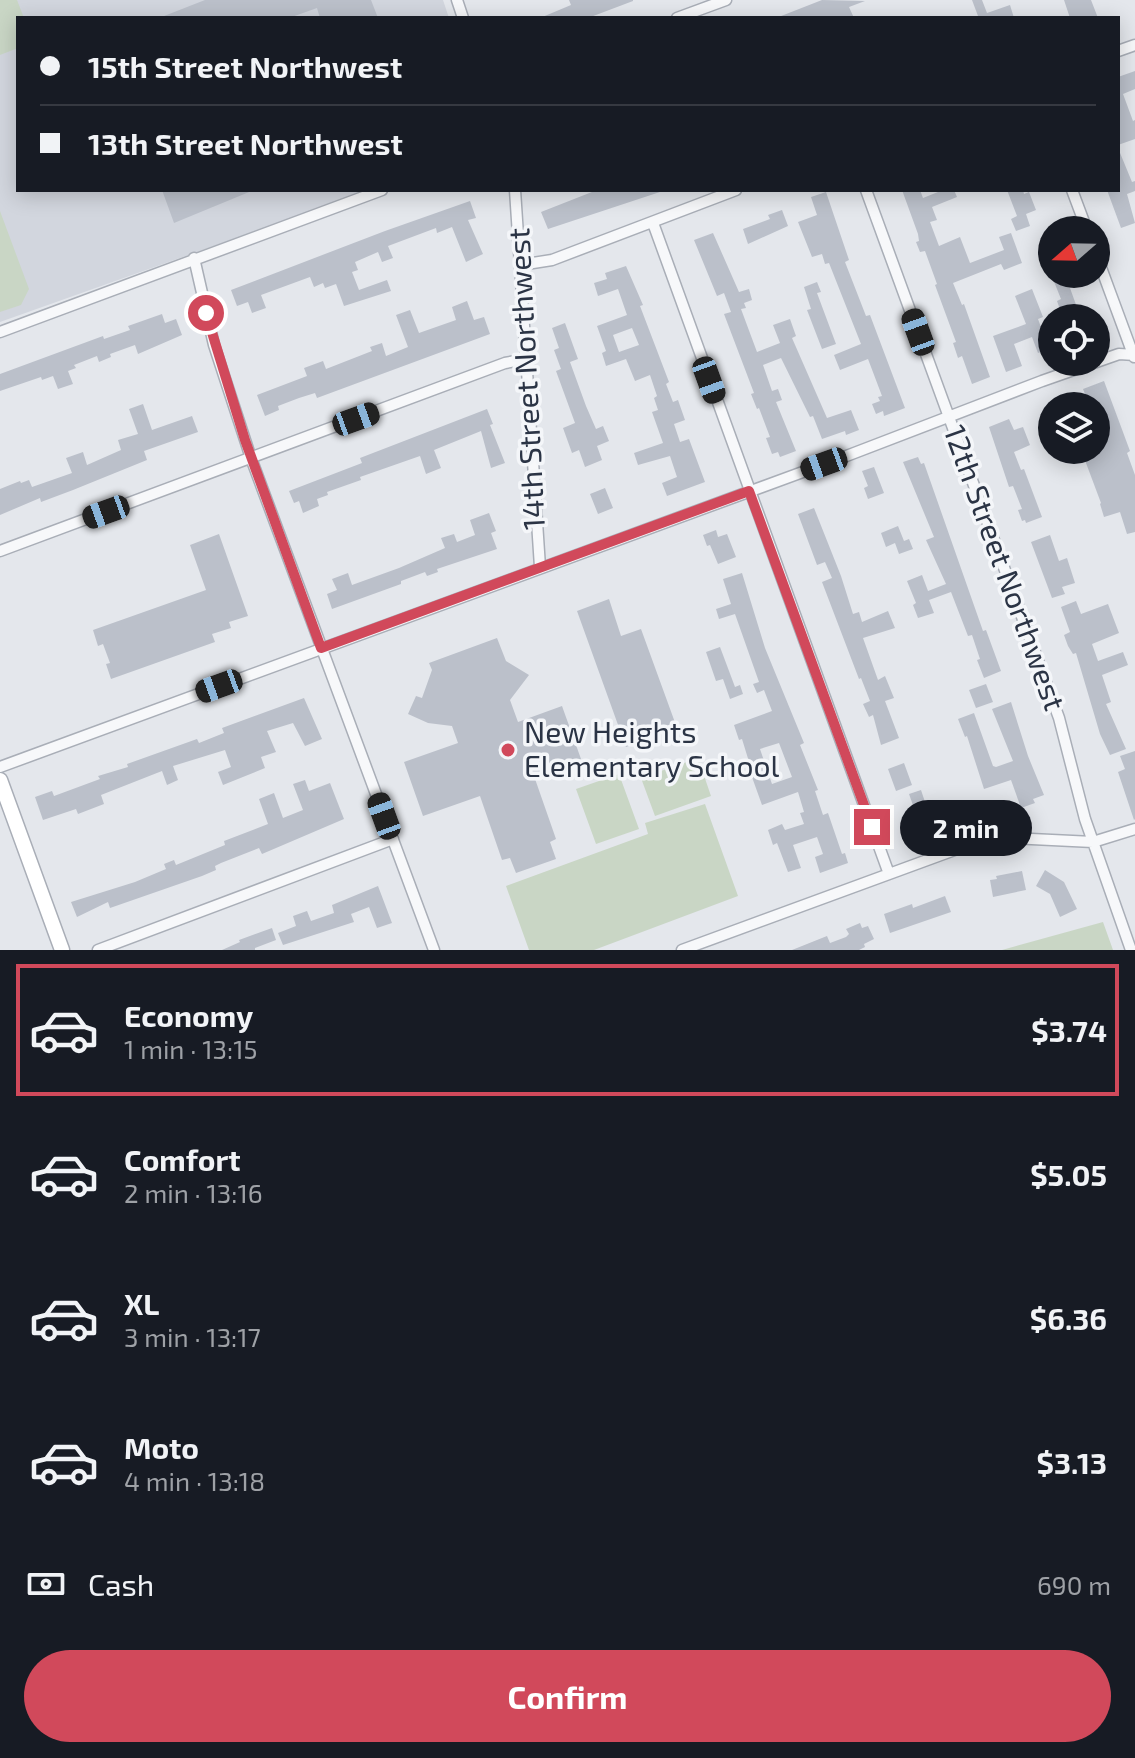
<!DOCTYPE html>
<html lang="en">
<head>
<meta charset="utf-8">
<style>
  body { margin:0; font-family:"Exo 2",sans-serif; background:#242831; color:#f1f3f6; height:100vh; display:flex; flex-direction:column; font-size:30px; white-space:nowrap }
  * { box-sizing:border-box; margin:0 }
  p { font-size:26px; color:#9ea1a6 }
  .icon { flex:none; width:44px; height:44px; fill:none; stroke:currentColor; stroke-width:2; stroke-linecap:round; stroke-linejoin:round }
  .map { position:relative; height:950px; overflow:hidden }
  .panel { display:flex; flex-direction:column; background:#171b24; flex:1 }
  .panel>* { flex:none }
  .hud { position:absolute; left:16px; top:16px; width:1104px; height:176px; border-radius:0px; box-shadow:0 4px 20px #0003; display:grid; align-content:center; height:176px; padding:0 24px; background:#171b24 }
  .needle { width:52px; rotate:250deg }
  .buttons { position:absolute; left:1038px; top:216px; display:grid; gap:16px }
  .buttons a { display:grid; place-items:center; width:72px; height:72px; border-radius:50%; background:#171b24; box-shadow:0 4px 20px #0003; font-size:40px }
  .end { position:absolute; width:36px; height:36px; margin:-18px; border:10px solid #d1495b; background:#fff; box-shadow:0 0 0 4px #fff }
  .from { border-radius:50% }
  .bubble { position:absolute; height:56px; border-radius:28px; background:#171b24; box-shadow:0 4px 20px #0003; font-size:26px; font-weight:700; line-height:56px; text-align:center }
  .car { position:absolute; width:24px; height:48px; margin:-24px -12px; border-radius:10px; box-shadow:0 0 6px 2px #0007; background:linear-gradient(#222 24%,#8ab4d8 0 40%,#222 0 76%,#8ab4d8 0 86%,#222 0) }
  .hud b { display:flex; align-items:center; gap:28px; height:76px; font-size:30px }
  .hud b+b { border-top:2px solid #363941 }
  .hud i { width:20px; height:20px; background:#f1f3f6 }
  ul { padding:14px 0 0; list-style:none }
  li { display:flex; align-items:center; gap:24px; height:132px; margin:0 16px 12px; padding:0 8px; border:4px solid transparent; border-radius:0px }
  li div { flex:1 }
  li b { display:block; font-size:30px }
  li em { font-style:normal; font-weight:700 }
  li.current { border-color:#d1495b }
  li>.icon { width:72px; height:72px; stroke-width:1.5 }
  .pay { display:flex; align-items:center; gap:20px; height:88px; padding:0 24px; font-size:30px }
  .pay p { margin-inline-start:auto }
  .cta { display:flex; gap:16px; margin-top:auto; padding:16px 24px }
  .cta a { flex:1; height:92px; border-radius:48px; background:#d1495b; color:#fff; font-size:32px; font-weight:700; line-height:92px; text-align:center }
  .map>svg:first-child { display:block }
  .built { fill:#d2d6de }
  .green { fill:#c9d6c5 }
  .building { fill:#bbc0ca; fill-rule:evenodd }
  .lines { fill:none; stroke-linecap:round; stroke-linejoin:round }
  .street-casing { stroke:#a9aeb7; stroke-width:13 }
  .secondary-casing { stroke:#a9aeb7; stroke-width:17 }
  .street { stroke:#f7f8fa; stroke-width:10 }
  .secondary { stroke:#fff; stroke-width:14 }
  .route { stroke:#d1495b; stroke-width:10 }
  .poi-dot { fill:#d1495b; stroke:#f4f6f9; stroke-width:3 }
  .labels { text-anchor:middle; stroke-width:7; stroke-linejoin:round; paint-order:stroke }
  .street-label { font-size:30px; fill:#2b3445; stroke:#f4f6f9 }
  .poi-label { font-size:30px; fill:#2b3445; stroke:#f4f6f9; text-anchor:start }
</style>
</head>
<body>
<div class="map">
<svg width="1135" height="950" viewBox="0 0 1135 950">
  <rect width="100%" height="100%" fill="#e4e7ec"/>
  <path class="built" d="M 0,0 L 443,0 L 449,18 L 18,18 L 18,190 L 371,190 L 0,322 Z"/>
  <path class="green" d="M 0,0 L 17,0 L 24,18 L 18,18 L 18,48 L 0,55 Z
    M 0,211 L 29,289 L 21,305 L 0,312 Z
    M 698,758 L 711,796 L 655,816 L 641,778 Z
    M 619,774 L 639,829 L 596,844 L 576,789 Z
    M 705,804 L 738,896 L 594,950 L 529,950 L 506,886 L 648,834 L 645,823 Z
    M 1103,922 L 1113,950 L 1002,950 Z"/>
  <path class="building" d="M 205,0 L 371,0 L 378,18 L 320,18 L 317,8 L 289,18 L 159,18 Z
    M 569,0 L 633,0 L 633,1 L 588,18 L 540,18 L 571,5 Z
    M 822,0 L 865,1 L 849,7 L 854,18 L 776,18 Z
    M 972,0 L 982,0 L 987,13 L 1010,5 L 1014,18 L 976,18 L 978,16 Z
    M 1064,0 L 1091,0 L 1098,18 L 1070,18 Z
    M 1135,71 L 1135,89 L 1123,94 L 1133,121 L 1135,120 L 1135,139 L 1118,145 L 1118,77 Z
    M 1118,148 L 1132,182 L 1135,181 L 1135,191 L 1127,194 L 1135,223 L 1121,228 L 1107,190 L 1118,190 Z
    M 162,190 L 254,190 L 174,223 Z
    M 597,190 L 662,190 L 663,191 L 548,229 L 541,212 Z
    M 902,190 L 920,190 L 923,198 L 943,190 L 954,190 L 957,197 L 932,207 L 937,220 L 930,222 L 939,246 L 960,237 L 970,263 L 1004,250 L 999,237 L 1011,233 L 1022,263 L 1004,270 L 1001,264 L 953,283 L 962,305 L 964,304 L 990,377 L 972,384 L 962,356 L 958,358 L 953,343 L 956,342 L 935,285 L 937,284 L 925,251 L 920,252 L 916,242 L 919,241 L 918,234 Z
    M 1007,190 L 1023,190 L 1024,194 L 1029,192 L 1036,210 L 1026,214 L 1030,226 L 1016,231 L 1011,219 L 1017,216 Z
    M 826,192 L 849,260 L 845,262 L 866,316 L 870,315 L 905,408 L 884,416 L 883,411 L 876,414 L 872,404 L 880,401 L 878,397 L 882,396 L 868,359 L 840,370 L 834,355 L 861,344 L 829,263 L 825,264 L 822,254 L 812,257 L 798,222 L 817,215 L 811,197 Z
    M 470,201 L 476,218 L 468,220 L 483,254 L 466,262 L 452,227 L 437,233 L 436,228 L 388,246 L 393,258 L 382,262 L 378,252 L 355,262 L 358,270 L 352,272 L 359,290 L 387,280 L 391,291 L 344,306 L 336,284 L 325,288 L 323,283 L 314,287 L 310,277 L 261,295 L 266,308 L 252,313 L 248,302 L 237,306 L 231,290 L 385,231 Z
    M 782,210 L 788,226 L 748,244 L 743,229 L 770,219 L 768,215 Z
    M 713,233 L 739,292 L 749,289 L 752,300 L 744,303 L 746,308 L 741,309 L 757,352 L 780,343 L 773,325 L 790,319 L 796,336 L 792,338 L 827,418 L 851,410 L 859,430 L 846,435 L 845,431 L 822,439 L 813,416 L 810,417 L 781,358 L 763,365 L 772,391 L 778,389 L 782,400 L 776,402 L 796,451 L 780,457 L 778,452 L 772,454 L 766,438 L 770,437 L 759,408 L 757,409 L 751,394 L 754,393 L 724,314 L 731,312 L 724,293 L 717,296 L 694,240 Z
    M 626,266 L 643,305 L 640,306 L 669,382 L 666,384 L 673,402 L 678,400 L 685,420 L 674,424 L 680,442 L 689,439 L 705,482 L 667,496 L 662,483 L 677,477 L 670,456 L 638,465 L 634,453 L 663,443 L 652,412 L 658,410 L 654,398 L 657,396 L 650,375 L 635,381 L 626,359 L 606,366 L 602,353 L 606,351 L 597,326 L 627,315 L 618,289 L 598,296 L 594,283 L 607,279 L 605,273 ZM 632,328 L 639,345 L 619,352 L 613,335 Z
    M 1051,274 L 1068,274 L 1073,287 L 1070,288 L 1079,313 L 1063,318 L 1057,301 L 1061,299 Z
    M 817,282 L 821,292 L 817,293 L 836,344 L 822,349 L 807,310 L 811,309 L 804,287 Z
    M 1032,289 L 1043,317 L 1038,319 L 1049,349 L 1038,353 L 1032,337 L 1014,344 L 1022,366 L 1006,372 L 993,336 L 1026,324 L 1015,296 Z
    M 467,301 L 474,320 L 484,317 L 490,334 L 317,398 L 315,393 L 299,398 L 278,406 L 279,410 L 265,416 L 257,395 L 307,376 L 304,368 L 323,361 L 326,369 L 372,351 L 370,347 L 382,343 L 386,356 L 408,347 L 396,315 L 410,310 L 419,333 L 456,320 L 452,307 Z
    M 162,314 L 165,323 L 176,319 L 182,335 L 138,354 L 135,345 L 110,354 L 111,357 L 99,362 L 97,356 L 74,365 L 76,368 L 68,371 L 73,384 L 58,389 L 53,376 L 42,380 L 41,377 L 0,391 L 0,374 L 103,336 L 104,339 L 130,330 L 128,326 Z
    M 565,323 L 578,359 L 570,362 L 586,406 L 596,429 L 603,426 L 609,441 L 597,446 L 602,460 L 585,467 L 579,450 L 572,453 L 563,428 L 575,423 L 556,371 L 561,369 L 554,350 L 559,348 L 552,328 Z
    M 1104,381 L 1130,451 L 1127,453 L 1135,475 L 1135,532 L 1127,534 L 1120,512 L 1104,517 L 1100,504 L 1101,503 L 1083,455 L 1096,450 L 1096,406 L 1094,406 L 1090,397 L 1087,399 L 1083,389 Z
    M 143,404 L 152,430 L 192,416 L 198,432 L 144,451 L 147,460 L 73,490 L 41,502 L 40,498 L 0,515 L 0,489 L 20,481 L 21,483 L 29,480 L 32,487 L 72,473 L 66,458 L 83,452 L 87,465 L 121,450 L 118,440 L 138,434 L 129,409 Z
    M 487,409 L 493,424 L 490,425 L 505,463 L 491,468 L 481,431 L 434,450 L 441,468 L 426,474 L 420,456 L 360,477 L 361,480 L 327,492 L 328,495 L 317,499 L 319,506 L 303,513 L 299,501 L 294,503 L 289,491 L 362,463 L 360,458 Z
    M 1009,419 L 1014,430 L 1023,427 L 1030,445 L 1014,452 L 1021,470 L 1024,469 L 1042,517 L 1026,523 L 1025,520 L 1022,521 L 1018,510 L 1022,509 L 1013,486 L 1009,487 L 989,427 Z
    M 918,457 L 921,464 L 924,463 L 983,631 L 986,630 L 1001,671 L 984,678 L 977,660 L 980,659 L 972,635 L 968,636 L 951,592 L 929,600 L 934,613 L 918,618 L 913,605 L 916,603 L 907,581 L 922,575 L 928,591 L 946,584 L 926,540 L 934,537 L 903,462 Z
    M 874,467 L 884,493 L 868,499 L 864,488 L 868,486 L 862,471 Z
    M 605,488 L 613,508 L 598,514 L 590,494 Z
    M 814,508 L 841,576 L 853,614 L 859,612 L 862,622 L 888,611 L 895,628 L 863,638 L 878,680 L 885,676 L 894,698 L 885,701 L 899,738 L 881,745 L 873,715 L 869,717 L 863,704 L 870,701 L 861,678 L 859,679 L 822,582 L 832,578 L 825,562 L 817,565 L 798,514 Z
    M 489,513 L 496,531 L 491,533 L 497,549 L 437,569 L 438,572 L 427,576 L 425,572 L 401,581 L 401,584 L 332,609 L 327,594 L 337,590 L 332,579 L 348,573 L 352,585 L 399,568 L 445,548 L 441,538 L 454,534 L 457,542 L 475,535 L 470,520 Z
    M 898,526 L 904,541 L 909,539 L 913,549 L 899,554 L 895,543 L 886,547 L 881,533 Z
    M 716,530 L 718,537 L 727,534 L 736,557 L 718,564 L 710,545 L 707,546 L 703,535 Z
    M 219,534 L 248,616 L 229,622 L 231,628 L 212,634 L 215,642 L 111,679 L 106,664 L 110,663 L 103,644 L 98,646 L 93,630 L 206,590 L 190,545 Z
    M 1050,535 L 1059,561 L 1067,558 L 1075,583 L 1062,587 L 1065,594 L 1052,598 L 1031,542 Z
    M 742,573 L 765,648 L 804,743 L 800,745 L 818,790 L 815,791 L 823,815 L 828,813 L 842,854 L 845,853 L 848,863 L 820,873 L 815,857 L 823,854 L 817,837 L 793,845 L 801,868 L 788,872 L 777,843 L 773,845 L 768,830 L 782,824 L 785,830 L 804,824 L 800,813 L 804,812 L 798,792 L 762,805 L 748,766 L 750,765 L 742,739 L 739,740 L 734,725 L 772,711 L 764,690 L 757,693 L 753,684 L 759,682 L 735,614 L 719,619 L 716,609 L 731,604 L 723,579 ZM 779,743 L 792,777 L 772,784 L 760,749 Z
    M 609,599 L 621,636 L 641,629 L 677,728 L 626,747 L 577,611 Z
    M 1076,601 L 1081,614 L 1108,604 L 1119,633 L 1092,644 L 1098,661 L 1123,652 L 1128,665 L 1102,675 L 1111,702 L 1106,704 L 1126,749 L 1110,755 L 1100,734 L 1076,653 L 1073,654 L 1068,646 L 1064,635 L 1070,632 L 1061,607 Z
    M 497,638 L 506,661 L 529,675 L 510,700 L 518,722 L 562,706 L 581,759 L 534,776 L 556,839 L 550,842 L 556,859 L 516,873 L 510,858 L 502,860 L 480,796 L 423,816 L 404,762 L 458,743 L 452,726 L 428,723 L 408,714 L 416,696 L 422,698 L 432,670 L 429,663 Z
    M 720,647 L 735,687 L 740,685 L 743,694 L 730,699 L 723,679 L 716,681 L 706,652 Z
    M 986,684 L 993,702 L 976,708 L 969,690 Z
    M 304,698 L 322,739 L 305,746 L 293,723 L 267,731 L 276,752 L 261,757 L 265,768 L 223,785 L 218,772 L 231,767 L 225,750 L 173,766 L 178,780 L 167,785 L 162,771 L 101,795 L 104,804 L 78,814 L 76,809 L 43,820 L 35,797 L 52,791 L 54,796 L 100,779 L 98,776 L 128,767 L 127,764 L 197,739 L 199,743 L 224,733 L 222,728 Z
    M 1011,702 L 1028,756 L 1044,795 L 1033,799 L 1035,803 L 1021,808 L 1011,780 L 984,789 L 967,736 L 965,737 L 958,719 L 974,713 L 993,766 L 996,767 L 1013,761 L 992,709 Z
    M 1135,751 L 1135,819 L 1134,820 L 1118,772 L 1125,769 L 1120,756 Z
    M 904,763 L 912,785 L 896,791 L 888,769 Z
    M 305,780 L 309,791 L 330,783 L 344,819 L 262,854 L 259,848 L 221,863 L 215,866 L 216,870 L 202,876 L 110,908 L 108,902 L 77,917 L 71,902 L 135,882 L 166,869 L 164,864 L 174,860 L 176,865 L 225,845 L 224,841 L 268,824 L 259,799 L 274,793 L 283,818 L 303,810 L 293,784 Z
    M 921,790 L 928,811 L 933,809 L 939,827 L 910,834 L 905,811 L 914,808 L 909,794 Z
    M 1045,870 L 1064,882 L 1077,909 L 1060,917 L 1050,894 L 1036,886 Z
    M 1022,871 L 1026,890 L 993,897 L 990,880 L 997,879 L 996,876 Z
    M 378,886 L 392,923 L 377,928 L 369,907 L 351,914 L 354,922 L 283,945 L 278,933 L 296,926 L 293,916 L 307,911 L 311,921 L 334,913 L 332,905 Z
    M 945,896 L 951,912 L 890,933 L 884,914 L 912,904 L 913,908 Z
    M 860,923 L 862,928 L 868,926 L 874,939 L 864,944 L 865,947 L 859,950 L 792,950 L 827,936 L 830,943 L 846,937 L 849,934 L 846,929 Z
    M 272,928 L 276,940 L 255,948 L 255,950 L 222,950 L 240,942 L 239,940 Z"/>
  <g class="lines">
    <defs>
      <path id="street" d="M 457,0 L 463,18
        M 677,18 L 726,0
        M 1118,51 L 1135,45
        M 515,190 L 540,567
        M 866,190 L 1059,718 L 1085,819 L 1131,950
        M 1072,190 L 1087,230
        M 653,223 L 889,874
        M 1096,254 L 1134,357
        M 194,258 L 214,345 L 251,458 L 434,950
        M 520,265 L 552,260 L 736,190
        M 0,332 L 382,190
        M 0,551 L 505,363 L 526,359
        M 0,767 L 849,455 L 1042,381 L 1119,354 L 1135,355
        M 98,950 L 393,839
        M 682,950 L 990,837 L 1093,842 L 1135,829"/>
      <path id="secondary" d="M 0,780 L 62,950"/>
    </defs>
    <use href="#street" class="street-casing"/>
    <use href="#secondary" class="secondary-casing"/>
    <use href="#street" class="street"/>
    <use href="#secondary" class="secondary"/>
  </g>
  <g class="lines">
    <path class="route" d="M 206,313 L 245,440 L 321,648 L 749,491 L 872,827"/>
  </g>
  <circle class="poi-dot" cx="508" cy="750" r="8"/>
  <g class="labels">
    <g class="street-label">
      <text transform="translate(527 379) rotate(-93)" y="10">14th Street Northwest</text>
      <text transform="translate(1004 568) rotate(70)" y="10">12th Street Northwest</text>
    </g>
    <g class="poi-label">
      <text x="524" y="743">New Heights<tspan x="524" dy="34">Elementary School</tspan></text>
    </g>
  </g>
</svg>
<div class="buttons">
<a><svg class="needle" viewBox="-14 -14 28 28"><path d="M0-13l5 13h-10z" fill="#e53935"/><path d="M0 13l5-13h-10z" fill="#9ea1a6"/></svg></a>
<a><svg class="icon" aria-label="locate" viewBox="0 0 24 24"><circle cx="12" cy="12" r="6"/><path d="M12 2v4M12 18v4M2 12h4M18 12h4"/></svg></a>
<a><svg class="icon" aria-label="layers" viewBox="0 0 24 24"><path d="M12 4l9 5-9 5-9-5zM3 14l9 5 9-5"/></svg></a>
</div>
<i class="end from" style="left:206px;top:313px"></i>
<i class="end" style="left:872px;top:827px"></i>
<div class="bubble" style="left:900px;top:800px;width:132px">2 min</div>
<i class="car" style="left:918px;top:332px;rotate:340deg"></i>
<i class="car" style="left:709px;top:380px;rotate:160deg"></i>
<i class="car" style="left:356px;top:419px;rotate:70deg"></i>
<i class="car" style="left:824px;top:464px;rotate:250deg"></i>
<i class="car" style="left:106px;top:512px;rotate:250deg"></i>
<i class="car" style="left:219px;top:686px;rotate:250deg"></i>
<i class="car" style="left:384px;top:816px;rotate:340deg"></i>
<div class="hud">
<b><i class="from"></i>15th Street Northwest</b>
<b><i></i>13th Street Northwest</b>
</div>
</div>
<section class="panel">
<ul>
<li class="current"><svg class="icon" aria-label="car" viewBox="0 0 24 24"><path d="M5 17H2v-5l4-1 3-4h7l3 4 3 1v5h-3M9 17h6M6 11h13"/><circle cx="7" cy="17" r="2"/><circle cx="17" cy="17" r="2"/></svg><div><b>Economy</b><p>1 min · 13:15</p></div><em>$3.74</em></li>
<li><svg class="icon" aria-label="car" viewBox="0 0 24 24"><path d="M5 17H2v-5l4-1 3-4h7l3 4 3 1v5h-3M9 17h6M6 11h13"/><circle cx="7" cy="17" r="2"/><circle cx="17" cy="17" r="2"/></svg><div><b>Comfort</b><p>2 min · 13:16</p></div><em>$5.05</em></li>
<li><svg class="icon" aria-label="car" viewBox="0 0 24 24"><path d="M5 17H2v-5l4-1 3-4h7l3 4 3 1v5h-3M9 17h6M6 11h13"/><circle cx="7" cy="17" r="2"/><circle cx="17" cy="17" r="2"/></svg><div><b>XL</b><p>3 min · 13:17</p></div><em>$6.36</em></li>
<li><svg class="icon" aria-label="car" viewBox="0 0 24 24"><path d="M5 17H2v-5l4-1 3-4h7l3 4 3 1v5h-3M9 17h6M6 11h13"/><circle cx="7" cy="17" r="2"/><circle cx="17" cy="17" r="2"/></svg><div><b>Moto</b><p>4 min · 13:18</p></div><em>$3.13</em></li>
</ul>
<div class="pay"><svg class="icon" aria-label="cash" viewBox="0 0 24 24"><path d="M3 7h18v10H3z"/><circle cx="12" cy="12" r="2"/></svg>Cash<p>690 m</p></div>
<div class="cta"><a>Confirm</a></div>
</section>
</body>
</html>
